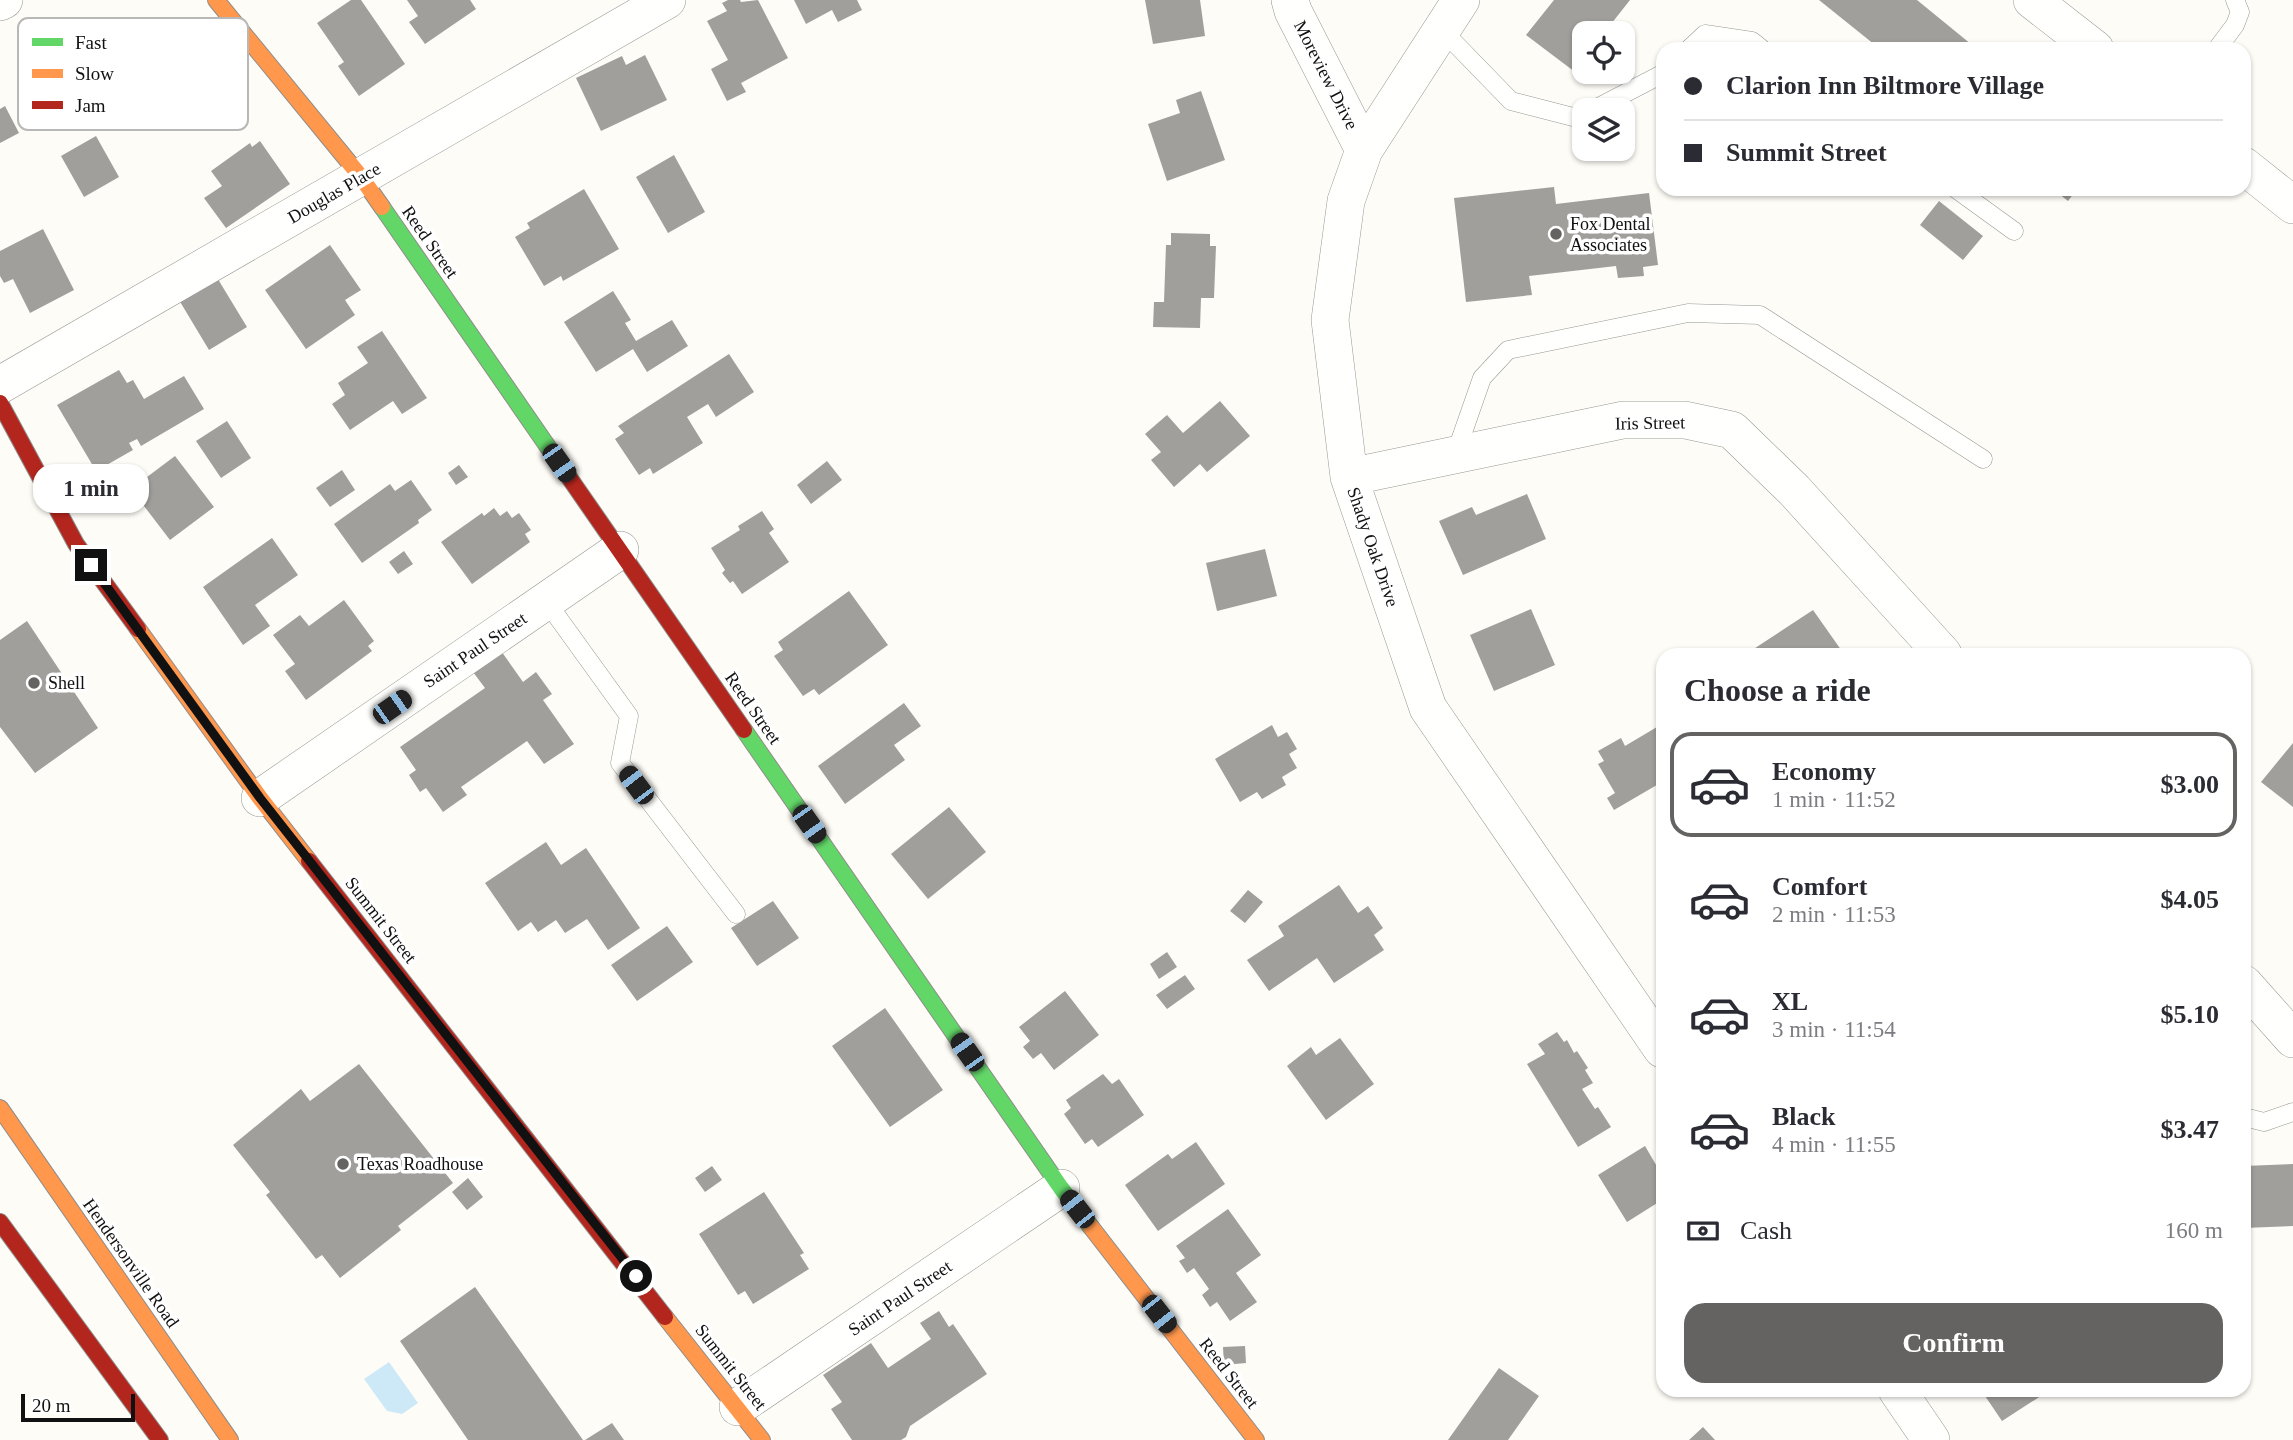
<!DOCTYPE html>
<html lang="en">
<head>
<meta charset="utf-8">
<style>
  body { margin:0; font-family:"Times New Roman",serif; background:#f7f7f7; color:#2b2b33; height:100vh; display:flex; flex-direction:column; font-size:26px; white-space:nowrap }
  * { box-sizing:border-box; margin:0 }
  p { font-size:23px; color:#7c7c81 }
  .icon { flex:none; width:38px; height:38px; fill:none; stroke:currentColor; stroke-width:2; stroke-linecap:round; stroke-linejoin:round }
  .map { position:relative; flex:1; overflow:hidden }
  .panel { position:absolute; left:1656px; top:648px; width:595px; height:749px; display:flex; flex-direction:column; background:#fff; border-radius:21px; box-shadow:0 2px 5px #0004 }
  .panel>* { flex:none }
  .hud { position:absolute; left:1656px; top:42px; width:595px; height:154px; border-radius:21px; box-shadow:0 2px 5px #0004; display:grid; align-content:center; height:154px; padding:0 28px; background:#fff }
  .tools { position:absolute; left:1572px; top:21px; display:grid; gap:14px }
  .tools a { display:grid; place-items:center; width:63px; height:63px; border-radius:14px; background:#fff; box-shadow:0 2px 5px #0004; font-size:35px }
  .scale { position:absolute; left:21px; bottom:18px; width:114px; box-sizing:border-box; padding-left:7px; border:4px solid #111; border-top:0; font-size:19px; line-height:24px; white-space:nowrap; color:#111; -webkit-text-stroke:5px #fff; paint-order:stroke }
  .end { position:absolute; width:32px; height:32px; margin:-16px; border:9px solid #111; background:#fff; box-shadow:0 0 0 4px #fff }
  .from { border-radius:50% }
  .bubble { position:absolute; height:49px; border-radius:21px; background:#fff; box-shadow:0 2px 5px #0004; font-size:23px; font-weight:600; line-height:49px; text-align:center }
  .car { position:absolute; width:21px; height:42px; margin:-21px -10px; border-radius:9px; box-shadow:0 0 5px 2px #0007; background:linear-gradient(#222 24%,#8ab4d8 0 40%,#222 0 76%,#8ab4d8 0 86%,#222 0) }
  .hud b { display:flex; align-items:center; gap:24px; height:66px; font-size:26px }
  .hud b+b { border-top:2px solid #e1e1e2 }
  .hud i { width:18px; height:18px; background:#2b2b33 }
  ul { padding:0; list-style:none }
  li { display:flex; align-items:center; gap:21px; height:105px; margin:0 14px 10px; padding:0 14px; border:4px solid transparent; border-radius:21px }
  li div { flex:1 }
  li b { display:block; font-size:26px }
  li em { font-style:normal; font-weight:600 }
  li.current { border-color:#646362 }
  li>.icon { width:63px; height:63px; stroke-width:1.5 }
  h2 { padding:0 28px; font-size:32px; line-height:84px }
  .pay { display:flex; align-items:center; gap:18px; height:77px; padding:0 28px; font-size:26px }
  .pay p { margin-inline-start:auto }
  .cta { display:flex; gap:14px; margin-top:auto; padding:14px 28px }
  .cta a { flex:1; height:80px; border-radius:21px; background:#646362; color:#fff; font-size:28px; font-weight:600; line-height:80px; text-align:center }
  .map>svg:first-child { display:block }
  .water { fill:#cde9f7 }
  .building { fill:#a19f9c }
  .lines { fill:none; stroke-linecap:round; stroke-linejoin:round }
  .lane-casing { stroke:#979795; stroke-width:19 }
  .street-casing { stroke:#979795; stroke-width:38 }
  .fast-casing { stroke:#8e8d8b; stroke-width:18 }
  .slow-casing { stroke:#8e8d8b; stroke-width:18 }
  .jam-casing { stroke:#8e8d8b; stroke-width:18 }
  .lane { stroke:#fffffe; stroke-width:18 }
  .street { stroke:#fffffe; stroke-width:37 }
  .fast { stroke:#63d668; stroke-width:16 }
  .slow { stroke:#ff974d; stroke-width:16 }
  .jam { stroke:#b3261e; stroke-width:16 }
  .route { stroke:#111; stroke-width:9 }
  .poi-dot { fill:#646362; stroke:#fff; stroke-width:2.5 }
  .labels { text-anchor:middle; stroke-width:7; stroke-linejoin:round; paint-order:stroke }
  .street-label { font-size:18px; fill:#111; stroke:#fff }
  .poi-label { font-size:18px; fill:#111; stroke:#fff; text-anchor:start }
  .key { fill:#fff; stroke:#b8b8b8; stroke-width:2 }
  .key-label { font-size:19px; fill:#111 }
</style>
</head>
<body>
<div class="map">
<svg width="2293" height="1440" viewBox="0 0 2293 1440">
  <rect width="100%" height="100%" fill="#fdfcf7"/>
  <path class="water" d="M 389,1362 L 418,1403 L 402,1414 L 387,1411 L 364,1379 Z"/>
  <path class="building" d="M 351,0 L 361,0 L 405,64 L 359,96 L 338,66 L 344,62 L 317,23 Z
    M 407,0 L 470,0 L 476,9 L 425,44 L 409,22 L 418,16 Z
    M 728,0 L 740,0 L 741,2 L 758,0 L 788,58 L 741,83 L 746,92 L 727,101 L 711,69 L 728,60 L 707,21 L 727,11 L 722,3 Z
    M 794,0 L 857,0 L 862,10 L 838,22 L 832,10 L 806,24 Z
    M 1145,0 L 1200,0 L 1205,36 L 1153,44 Z
    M 1554,0 L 1630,0 L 1604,33 L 1584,33 L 1584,60 L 1575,72 L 1526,35 Z
    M 1819,0 L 1917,0 L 1977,49 L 1880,49 Z
    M 645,55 L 667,100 L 601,131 L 576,78 L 622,56 L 626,65 Z
    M 1201,91 L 1225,160 L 1167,181 L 1148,124 L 1180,113 L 1176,100 Z
    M 5,106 L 19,133 L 0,143 L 0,109 Z
    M 96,136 L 119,177 L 84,197 L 61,156 Z
    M 260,141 L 290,184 L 226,228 L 204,198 L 222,186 L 211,171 L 250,143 L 252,147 Z
    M 674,155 L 705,212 L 668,233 L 636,177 Z
    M 1554,187 L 1556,204 L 1649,193 L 1658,265 L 1643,267 L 1644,276 L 1618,278 L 1616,266 L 1529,276 L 1532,295 L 1466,302 L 1454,198 Z
    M 584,189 L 619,249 L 563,281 L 561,276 L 544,286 L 515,237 L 530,228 L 527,223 Z
    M 2053,189 L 2077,189 L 2068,201 Z
    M 1939,201 L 1983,236 L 1963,260 L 1920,225 Z
    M 43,229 L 74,290 L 30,313 L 13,279 L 4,283 L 0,276 L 0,251 Z
    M 1171,233 L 1210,234 L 1210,246 L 1216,246 L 1214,298 L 1201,298 L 1200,328 L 1153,327 L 1154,302 L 1164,302 L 1166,245 L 1171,245 Z
    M 330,245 L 361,290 L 345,300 L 355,315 L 306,349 L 265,290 Z
    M 213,271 L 247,327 L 209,350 L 173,290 Z
    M 613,291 L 631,320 L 625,323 L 636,341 L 672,320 L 688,346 L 647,372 L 633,349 L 596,372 L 564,322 Z
    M 382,331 L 427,398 L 402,414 L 393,401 L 350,430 L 332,404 L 345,395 L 338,383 L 368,363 L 357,347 Z
    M 729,354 L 754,392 L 716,417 L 708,404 L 687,417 L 703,443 L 653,474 L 650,468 L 639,475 L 615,439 L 624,433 L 618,426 Z
    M 119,370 L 127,383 L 133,380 L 144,399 L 184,376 L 204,409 L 141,446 L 137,439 L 129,443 L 133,450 L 96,471 L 57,405 Z
    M 1220,401 L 1250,436 L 1207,472 L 1200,464 L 1174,487 L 1151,460 L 1161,452 L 1145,434 L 1167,415 L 1183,433 Z
    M 227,421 L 251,458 L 221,478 L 196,441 Z
    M 175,456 L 214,507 L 170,540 L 131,489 Z
    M 827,461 L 842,480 L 811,504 L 797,485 Z
    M 459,465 L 468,477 L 456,485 L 448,473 Z
    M 342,470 L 355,490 L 330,507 L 316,488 Z
    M 411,480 L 432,510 L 418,520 L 419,523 L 362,563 L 334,524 L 390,484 L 395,491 Z
    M 1527,494 L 1546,539 L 1463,575 L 1439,521 L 1472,507 L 1476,515 Z
    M 494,508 L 500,516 L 507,511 L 512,518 L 519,513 L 531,530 L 525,534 L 530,542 L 472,584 L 441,542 L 482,513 L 484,516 Z
    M 762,511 L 774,529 L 769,533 L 789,562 L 742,594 L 733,581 L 730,583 L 722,573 L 725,570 L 711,548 L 740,530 L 738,526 Z
    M 272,538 L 298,575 L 255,605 L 270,626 L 243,645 L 203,587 Z
    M 1265,549 L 1277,596 L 1217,611 L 1206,563 Z
    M 404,551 L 413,564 L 398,574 L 389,562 Z
    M 849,591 L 888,645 L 819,695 L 814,689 L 803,696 L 774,656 L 783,650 L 778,642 Z
    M 344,600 L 374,641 L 368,646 L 372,651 L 306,700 L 285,671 L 295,664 L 273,635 L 300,615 L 309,626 Z
    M 1531,609 L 1555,665 L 1494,691 L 1470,635 Z
    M 1813,610 L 1844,654 L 1746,654 Z
    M 27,621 L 98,728 L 35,773 L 0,727 L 0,640 Z
    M 499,648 L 523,682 L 536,672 L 552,694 L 543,700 L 574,744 L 544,764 L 527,741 L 461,787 L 467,795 L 443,812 L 426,788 L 420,792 L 409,775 L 416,770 L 400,747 L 485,688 L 470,668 Z
    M 904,703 L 921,726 L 894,745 L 905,760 L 845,804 L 818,766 Z
    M 1662,724 L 1662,782 L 1614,810 L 1607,798 L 1615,793 L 1598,764 L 1604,761 L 1598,751 L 1621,738 L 1625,746 Z
    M 1272,725 L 1278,737 L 1287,732 L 1297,749 L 1289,754 L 1297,768 L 1282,777 L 1286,785 L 1262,799 L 1257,792 L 1240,802 L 1215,759 Z
    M 2293,743 L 2293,807 L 2261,782 Z
    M 949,807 L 986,852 L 928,899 L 891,854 Z
    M 546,842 L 561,865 L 586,848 L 640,928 L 608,950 L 587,919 L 565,933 L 556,920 L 538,932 L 531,922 L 518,931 L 485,883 Z
    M 1339,885 L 1358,913 L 1368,906 L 1383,928 L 1374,935 L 1384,950 L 1334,983 L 1317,958 L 1269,991 L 1247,960 L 1284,936 L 1278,926 Z
    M 1248,890 L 1263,902 L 1245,923 L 1230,911 Z
    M 773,901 L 799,938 L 757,966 L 731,928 Z
    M 667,926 L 693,962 L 637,1001 L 611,965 Z
    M 1167,952 L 1177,967 L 1159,979 L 1150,964 Z
    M 1185,975 L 1195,989 L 1167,1009 L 1156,995 Z
    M 1065,991 L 1099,1035 L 1054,1070 L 1041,1053 L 1033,1059 L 1023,1047 L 1030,1041 L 1019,1027 Z
    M 885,1008 L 943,1090 L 890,1127 L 832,1046 Z
    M 1557,1032 L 1564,1042 L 1567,1040 L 1574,1053 L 1577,1051 L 1588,1068 L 1585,1070 L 1593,1083 L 1582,1089 L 1595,1109 L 1598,1107 L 1611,1127 L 1578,1147 L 1527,1064 L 1545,1054 L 1538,1044 Z
    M 1340,1038 L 1374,1084 L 1326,1120 L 1287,1066 L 1311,1047 L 1316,1055 Z
    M 359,1064 L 453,1183 L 398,1226 L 401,1230 L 340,1278 L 322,1255 L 316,1259 L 266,1195 L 270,1192 L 233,1145 L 301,1089 L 310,1101 Z
    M 1103,1074 L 1112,1084 L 1119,1079 L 1144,1115 L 1098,1147 L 1092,1139 L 1085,1144 L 1064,1114 L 1071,1108 L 1066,1100 Z
    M 1196,1142 L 1225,1184 L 1158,1231 L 1125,1185 L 1168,1154 L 1172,1159 Z
    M 1645,1146 L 1662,1175 L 1662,1200 L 1627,1222 L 1598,1175 Z
    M 2293,1164 L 2293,1226 L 2244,1228 L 2244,1166 Z
    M 712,1166 L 722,1180 L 705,1192 L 695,1178 Z
    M 468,1178 L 483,1197 L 467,1210 L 452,1192 Z
    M 764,1192 L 804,1253 L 800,1255 L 809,1269 L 753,1304 L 745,1291 L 738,1295 L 699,1234 Z
    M 1228,1209 L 1261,1255 L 1236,1273 L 1257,1302 L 1230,1321 L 1217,1302 L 1210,1307 L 1202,1295 L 1209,1289 L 1194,1268 L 1187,1273 L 1179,1261 L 1185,1258 L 1176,1246 Z
    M 475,1287 L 583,1440 L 468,1440 L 400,1341 Z
    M 939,1311 L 949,1327 L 953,1324 L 987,1374 L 910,1426 L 906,1437 L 901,1440 L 852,1440 L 831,1409 L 842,1402 L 823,1375 L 871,1343 L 888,1368 L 931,1339 L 920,1323 Z
    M 1245,1346 L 1246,1363 L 1224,1365 L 1223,1347 Z
    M 1499,1368 L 1539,1396 L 1508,1440 L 1448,1440 Z
    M 1981,1390 L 2050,1390 L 2002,1421 Z
    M 612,1423 L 624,1440 L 585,1440 Z
    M 1703,1427 L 1715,1440 L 1689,1440 Z"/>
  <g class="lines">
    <defs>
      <path id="lane" d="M 1442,30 L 1511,101 L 1577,118 L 1584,115
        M 1689,49 L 1705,34 L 1752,41 L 1762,49
        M 2217,49 L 2235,25 L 2240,12 L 2235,0
        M 1593,110 L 1662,74
        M 1956,189 L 2014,231
        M 1455,455 L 1482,378 L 1508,350 L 1688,313 L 1760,315 L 1983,459
        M 546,601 L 629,716 L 620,763 L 736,914
        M 2244,1117 L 2264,1122 L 2293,1112"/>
      <path id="street" d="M 1290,0 L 1293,11 L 1364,150
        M 1461,0 L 1364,150 L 1346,201 L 1330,320 L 1349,477 L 1428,708 L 1662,1049
        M 2032,0 L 2095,49
        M 0,2 L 4,0
        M 2244,166 L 2293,205
        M 0,385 L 667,0
        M 1349,477 L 1623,420 L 1685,420 L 1732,430 L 1794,490 L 1943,654
        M 260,798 L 620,550
        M 2244,984 L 2293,1039
        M 1897,1390 L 1931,1440
        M 738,1407 L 1061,1188"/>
      <path id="fast" d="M 382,207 L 557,460
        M 744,730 L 1061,1188 L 1091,1227"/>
      <path id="slow" d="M 216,0 L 361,177 L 382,207
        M 138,629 L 260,798 L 309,861
        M 0,1108 L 230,1440
        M 1091,1227 L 1256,1440
        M 665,1317 L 762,1440"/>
      <path id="jam" d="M 0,403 L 76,544 L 138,629
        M 557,460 L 744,730
        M 309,861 L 665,1317
        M 0,1222 L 160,1440"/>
    </defs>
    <use href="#lane" class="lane-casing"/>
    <use href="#street" class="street-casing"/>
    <use href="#fast" class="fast-casing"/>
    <use href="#slow" class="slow-casing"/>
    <use href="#jam" class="jam-casing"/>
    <use href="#lane" class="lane"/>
    <use href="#street" class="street"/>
    <use href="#fast" class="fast"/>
    <use href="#slow" class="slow"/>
    <use href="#jam" class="jam"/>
  </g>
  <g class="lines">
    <path class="route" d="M 91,565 L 260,798 L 636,1276"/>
  </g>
  <g class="poi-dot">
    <circle cx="1556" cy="234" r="7"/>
    <circle cx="34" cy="683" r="7"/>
    <circle cx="343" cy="1164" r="7"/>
  </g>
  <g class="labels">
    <g class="street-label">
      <text transform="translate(1326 75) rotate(63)" y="6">Moreview Drive</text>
      <text transform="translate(334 193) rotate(-30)" y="6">Douglas Place</text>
      <text transform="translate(430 242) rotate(55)" y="6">Reed Street</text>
      <text transform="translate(1650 423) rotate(-1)" y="6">Iris Street</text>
      <text transform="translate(1373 547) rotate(71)" y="6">Shady Oak Drive</text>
      <text transform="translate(475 650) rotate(-34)" y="6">Saint Paul Street</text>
      <text transform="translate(753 708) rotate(55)" y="6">Reed Street</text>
      <text transform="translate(381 920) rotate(52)" y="6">Summit Street</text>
      <text transform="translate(131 1263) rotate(55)" y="6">Hendersonville Road</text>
      <text transform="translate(900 1298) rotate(-34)" y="6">Saint Paul Street</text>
      <text transform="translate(731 1367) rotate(52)" y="6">Summit Street</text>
      <text transform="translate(1229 1373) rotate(52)" y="6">Reed Street</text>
    </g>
    <g class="poi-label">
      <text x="1570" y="230">Fox Dental<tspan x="1570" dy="21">Associates</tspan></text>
      <text x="48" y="689">Shell</text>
      <text x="357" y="1170">Texas Roadhouse</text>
    </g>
  </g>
  <rect x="18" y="18" width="230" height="112" rx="10" class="key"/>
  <rect x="32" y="38" width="31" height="8" fill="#63d668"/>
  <rect x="32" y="69" width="31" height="9" fill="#ff974d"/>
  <rect x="32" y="101" width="31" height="8" fill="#b3261e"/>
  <g class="key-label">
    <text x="75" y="49">Fast</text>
    <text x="75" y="80">Slow</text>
    <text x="75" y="112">Jam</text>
  </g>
</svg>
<div class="tools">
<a><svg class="icon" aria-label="locate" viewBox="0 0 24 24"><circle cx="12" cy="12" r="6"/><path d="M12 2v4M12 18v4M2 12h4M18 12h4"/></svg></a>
<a><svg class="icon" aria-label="layers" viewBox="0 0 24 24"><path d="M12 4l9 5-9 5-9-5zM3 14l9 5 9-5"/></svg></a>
</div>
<div class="scale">20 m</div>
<i class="end from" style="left:636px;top:1276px"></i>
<i class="end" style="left:91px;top:565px"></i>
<div class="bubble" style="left:33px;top:464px;width:116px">1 min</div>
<i class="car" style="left:559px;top:463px;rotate:145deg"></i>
<i class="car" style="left:392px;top:707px;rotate:55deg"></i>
<i class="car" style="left:636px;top:785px;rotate:323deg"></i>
<i class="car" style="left:809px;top:824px;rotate:145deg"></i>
<i class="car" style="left:967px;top:1052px;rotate:325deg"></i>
<i class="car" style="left:1077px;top:1209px;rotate:322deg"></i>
<i class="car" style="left:1159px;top:1314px;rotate:142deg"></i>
<div class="hud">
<b><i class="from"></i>Clarion Inn Biltmore Village</b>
<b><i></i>Summit Street</b>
</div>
<section class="panel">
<h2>Choose a ride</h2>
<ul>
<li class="current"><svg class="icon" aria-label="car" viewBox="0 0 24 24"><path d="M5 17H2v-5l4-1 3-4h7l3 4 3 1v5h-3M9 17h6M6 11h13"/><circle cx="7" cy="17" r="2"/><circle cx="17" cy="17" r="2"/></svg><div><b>Economy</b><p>1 min · 11:52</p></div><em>$3.00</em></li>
<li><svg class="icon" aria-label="car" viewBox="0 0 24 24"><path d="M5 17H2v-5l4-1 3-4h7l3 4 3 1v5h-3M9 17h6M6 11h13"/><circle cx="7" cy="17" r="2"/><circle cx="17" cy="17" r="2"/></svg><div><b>Comfort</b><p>2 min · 11:53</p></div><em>$4.05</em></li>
<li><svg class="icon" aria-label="car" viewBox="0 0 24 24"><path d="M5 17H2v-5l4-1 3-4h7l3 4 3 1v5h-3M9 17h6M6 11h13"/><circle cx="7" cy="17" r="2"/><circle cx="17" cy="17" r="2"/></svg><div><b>XL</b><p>3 min · 11:54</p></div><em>$5.10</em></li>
<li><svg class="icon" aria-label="car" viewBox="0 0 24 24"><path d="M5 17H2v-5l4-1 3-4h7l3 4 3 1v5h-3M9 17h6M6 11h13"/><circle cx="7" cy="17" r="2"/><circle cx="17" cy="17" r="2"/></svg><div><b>Black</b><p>4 min · 11:55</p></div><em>$3.47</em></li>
</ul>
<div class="pay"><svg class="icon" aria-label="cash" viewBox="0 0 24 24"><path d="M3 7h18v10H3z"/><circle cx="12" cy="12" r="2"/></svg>Cash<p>160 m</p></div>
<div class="cta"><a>Confirm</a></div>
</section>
</div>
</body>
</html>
